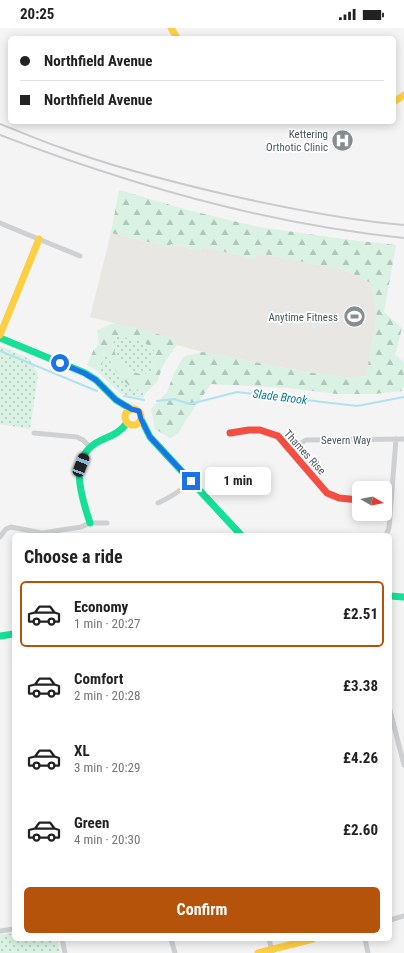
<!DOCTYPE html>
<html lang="en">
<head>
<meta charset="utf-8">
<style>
  body { margin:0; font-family:"Roboto Condensed",sans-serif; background:#f2f2f2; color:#222; height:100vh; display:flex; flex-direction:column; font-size:15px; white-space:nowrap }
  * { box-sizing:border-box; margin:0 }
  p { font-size:13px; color:#767676 }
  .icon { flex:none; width:22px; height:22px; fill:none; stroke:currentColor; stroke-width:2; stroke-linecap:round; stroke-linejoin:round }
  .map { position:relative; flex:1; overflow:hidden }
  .sheet { position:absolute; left:12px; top:505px; width:380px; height:408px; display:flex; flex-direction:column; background:#fff; border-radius:6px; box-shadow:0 2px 10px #0003 }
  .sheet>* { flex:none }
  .hud { position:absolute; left:8px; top:8px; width:388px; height:88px; border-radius:6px; box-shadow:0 2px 10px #0003; display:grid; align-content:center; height:88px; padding:0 12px; background:#fff }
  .needle { width:26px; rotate:99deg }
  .fabs { position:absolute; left:352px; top:453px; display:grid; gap:8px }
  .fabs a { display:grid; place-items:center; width:40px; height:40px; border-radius:6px; background:#fff; box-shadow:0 2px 10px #0003; font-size:20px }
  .end { position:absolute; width:18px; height:18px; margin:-9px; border:5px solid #1a73e8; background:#fff; box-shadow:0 0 0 2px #fff }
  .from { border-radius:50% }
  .bubble { position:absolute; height:28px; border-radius:6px; background:#fff; box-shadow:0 2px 10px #0003; font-size:13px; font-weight:700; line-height:28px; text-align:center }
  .car { position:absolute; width:12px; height:24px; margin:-12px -6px; border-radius:5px; box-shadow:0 0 3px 1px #0007; background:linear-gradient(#222 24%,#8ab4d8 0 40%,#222 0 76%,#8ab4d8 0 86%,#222 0) }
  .hud b { display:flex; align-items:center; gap:14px; height:38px; font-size:15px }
  .hud b+b { border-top:1px solid #e0e0e0 }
  .hud i { width:10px; height:10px; background:#222 }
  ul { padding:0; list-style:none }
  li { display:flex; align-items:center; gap:12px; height:66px; margin:0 8px 6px; padding:0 4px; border:2px solid transparent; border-radius:6px }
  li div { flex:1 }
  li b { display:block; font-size:15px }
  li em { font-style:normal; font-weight:700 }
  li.selected { border-color:#b45309 }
  li>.icon { width:36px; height:36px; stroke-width:1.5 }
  h2 { padding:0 12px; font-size:18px; line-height:48px }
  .button { display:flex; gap:8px; margin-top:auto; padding:8px 12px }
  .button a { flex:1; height:46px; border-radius:6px; background:#b45309; color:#fff; font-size:16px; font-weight:700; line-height:46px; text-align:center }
  .status { display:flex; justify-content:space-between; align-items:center; height:28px; padding:0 20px; background:#fff; direction:ltr }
  .status svg { height:11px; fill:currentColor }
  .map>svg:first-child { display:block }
  .commercial { fill:#e8e7e3 }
  .green { fill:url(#green-dots) }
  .forest { fill:url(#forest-firs); fill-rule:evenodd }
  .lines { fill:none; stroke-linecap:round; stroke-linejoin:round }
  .stream { stroke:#aee2f0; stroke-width:2 }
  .street { stroke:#ced0d2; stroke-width:5 }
  .fast { stroke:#16e098; stroke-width:7 }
  .slow { stroke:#ffcf43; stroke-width:7 }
  .jam { stroke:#f24e42; stroke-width:7 }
  .rail { stroke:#c9cacc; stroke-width:2 }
  .route { stroke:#1a73e8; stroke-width:5 }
  .labels { text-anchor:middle; stroke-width:3.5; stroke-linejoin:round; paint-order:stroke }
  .poi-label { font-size:11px; fill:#4a5661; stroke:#fff; text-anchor:end }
  .street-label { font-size:11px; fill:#4a5661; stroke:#fff }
  .water-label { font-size:12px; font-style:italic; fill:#0c7c9b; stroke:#fff }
</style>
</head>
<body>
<div class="status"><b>20:25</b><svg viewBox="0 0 49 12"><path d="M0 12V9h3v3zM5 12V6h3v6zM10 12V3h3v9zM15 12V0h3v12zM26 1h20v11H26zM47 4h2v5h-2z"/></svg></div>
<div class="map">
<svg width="404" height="925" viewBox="0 0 404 925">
  <defs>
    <pattern id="green-dots" width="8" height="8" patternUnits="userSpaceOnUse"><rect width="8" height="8" fill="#d9f2e3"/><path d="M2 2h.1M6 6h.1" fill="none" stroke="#b2c7bb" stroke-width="1.8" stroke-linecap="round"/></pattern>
    <pattern id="forest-firs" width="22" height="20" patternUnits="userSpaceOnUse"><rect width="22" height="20" fill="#d9f2e3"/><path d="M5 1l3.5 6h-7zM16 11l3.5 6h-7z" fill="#b2c7bb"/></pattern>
  </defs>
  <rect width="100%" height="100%" fill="#f4f4f4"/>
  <path class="commercial" d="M 111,205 L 169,219 L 170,216 L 202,223 L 204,219 L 255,231 L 257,225 L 345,242 L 371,255 L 377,289 L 366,348 L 352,350 L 305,344 L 203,324 L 177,317 L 173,310 L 90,289 Z"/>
  <path class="green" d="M 118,307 L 145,315 L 155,323 L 151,343 L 144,347 C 123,342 118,336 112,316 Z
    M 0,318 L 30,331 L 38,347 L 30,401 L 0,396 Z
    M 106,322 L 133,360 L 146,365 L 143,370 L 121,366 L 97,343 L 102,338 L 104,323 Z
    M 14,905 L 14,911 L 57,911 L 60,925 L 0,925 L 0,907 Z"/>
  <path class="forest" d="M 119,162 L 188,182 L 258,199 L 351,212 L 396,217 L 384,284 L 402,300 L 395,327 L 404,334 L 404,357 L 402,363 L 374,366 L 337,366 L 287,360 L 211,356 L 184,395 L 178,406 L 170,410 L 155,401 L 151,381 L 167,364 L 174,345 L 184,328 L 203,324 L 305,344 L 352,350 L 366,348 L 377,289 L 371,255 L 345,242 L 258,225 L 255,231 L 204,219 L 202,223 L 171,216 L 169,219 L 111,205 Z
    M 115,295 L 173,310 L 177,317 L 168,329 L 162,340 L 157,354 L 146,365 C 142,364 137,363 134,361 C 121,353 110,337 106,322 L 104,323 L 102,338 L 97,343 L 87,337 L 94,321 L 99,316 L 97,302 ZM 118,307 L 145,315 L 155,323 L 151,343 L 144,347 C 123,342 118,336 112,316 Z"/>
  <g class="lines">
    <path class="stream" d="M 0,323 L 97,363
      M 124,368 L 144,372
      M 157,373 L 174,371 L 190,376 L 237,364 L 357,378 L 404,369"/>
    <path class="street" d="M 0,195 L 80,228
      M 34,405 L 77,409 L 83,412 L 90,419
      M 291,423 L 298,417 L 306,412 L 404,411
      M 158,475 C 171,469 181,463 191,453
      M 386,507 L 389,500 L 396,411
      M 0,509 L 6,501 L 11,499 L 42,505 L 81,499 L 90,495 L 107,495
      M 390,682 L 404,737
      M 390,892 L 404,888
      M 0,903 L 14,901
      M 62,911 L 65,925
      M 171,911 L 175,925
      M 269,911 L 272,924
      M 365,911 L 368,925"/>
    <path class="fast" d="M 0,310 L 85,345 L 96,352 L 116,372 L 131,381
      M 141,391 L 150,409 L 241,507
      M 90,495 C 82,470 68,432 96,415 C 109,407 116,409 127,395
      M 390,568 L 404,569
      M 0,608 L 14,606"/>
    <path class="slow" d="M 171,0 L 177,10
      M 394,74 L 404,67
      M 0,307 L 39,211
      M125 389a8 8 0 1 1 16 0a8 8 0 1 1-16 0Z
      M 258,925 L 313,911"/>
    <path class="jam" d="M 230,405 L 249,402 L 260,402 L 278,408 L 327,465 L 339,470 L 359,472"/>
    <path class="rail" d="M 0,96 C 21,104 41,113 62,120 C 116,140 172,154 228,167 C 286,180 345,192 404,197
      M 0,107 C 130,157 265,196 404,210"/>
  </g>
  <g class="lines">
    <path class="route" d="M 60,335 L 84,345 L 96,352 L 116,372 L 131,381 L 139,383 L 141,391 L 150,409 L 191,453"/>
  </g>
  <defs>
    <symbol id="hospital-disc" viewBox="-11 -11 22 22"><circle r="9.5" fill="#868d94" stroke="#fff"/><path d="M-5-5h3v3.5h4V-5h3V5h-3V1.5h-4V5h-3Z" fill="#fff"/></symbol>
    <symbol id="stadium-disc" viewBox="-11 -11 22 22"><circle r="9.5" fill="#868d94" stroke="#fff"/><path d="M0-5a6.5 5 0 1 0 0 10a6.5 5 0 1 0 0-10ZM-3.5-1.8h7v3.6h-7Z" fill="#fff"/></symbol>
  </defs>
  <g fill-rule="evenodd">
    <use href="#hospital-disc" x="330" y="100" width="25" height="25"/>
    <use href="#stadium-disc" x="342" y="276" width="25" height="25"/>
  </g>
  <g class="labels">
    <g class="poi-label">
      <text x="328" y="110">Kettering<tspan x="328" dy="13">Orthotic Clinic</tspan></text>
      <text x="338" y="293">Anytime Fitness</text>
    </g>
    <g class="street-label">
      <text x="346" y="416">Severn Way</text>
      <text transform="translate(305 424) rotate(48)" y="4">Thames Rise</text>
    </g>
    <g class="water-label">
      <text transform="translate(280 369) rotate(7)" y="4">Slade Brook</text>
    </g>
  </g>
</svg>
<div class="fabs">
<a><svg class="needle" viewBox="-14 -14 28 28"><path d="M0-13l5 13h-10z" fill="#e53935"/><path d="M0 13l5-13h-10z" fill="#767676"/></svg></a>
</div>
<i class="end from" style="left:60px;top:335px"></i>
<i class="end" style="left:191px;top:453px"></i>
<div class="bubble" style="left:205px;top:439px;width:66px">1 min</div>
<i class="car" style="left:81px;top:437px;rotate:21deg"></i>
<div class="hud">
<b><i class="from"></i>Northfield Avenue</b>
<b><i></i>Northfield Avenue</b>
</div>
<section class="sheet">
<h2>Choose a ride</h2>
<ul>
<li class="selected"><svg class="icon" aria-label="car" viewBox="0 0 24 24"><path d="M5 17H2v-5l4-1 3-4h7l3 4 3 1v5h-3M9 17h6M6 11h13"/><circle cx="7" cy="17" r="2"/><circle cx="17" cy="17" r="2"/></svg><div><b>Economy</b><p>1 min · 20:27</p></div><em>£2.51</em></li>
<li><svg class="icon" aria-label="car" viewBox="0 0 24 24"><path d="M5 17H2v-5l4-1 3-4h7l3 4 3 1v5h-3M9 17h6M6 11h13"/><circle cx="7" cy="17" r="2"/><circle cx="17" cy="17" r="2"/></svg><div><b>Comfort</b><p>2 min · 20:28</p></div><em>£3.38</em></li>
<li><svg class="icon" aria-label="car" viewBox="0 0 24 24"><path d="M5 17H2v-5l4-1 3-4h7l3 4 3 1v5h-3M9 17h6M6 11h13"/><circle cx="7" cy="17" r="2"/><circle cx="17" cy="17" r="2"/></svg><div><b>XL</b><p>3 min · 20:29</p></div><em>£4.26</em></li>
<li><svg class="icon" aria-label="car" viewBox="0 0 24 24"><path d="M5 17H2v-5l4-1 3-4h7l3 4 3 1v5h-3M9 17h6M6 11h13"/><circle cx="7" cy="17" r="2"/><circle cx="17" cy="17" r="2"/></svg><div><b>Green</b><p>4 min · 20:30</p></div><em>£2.60</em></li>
</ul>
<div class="button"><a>Confirm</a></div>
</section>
</div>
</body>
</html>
